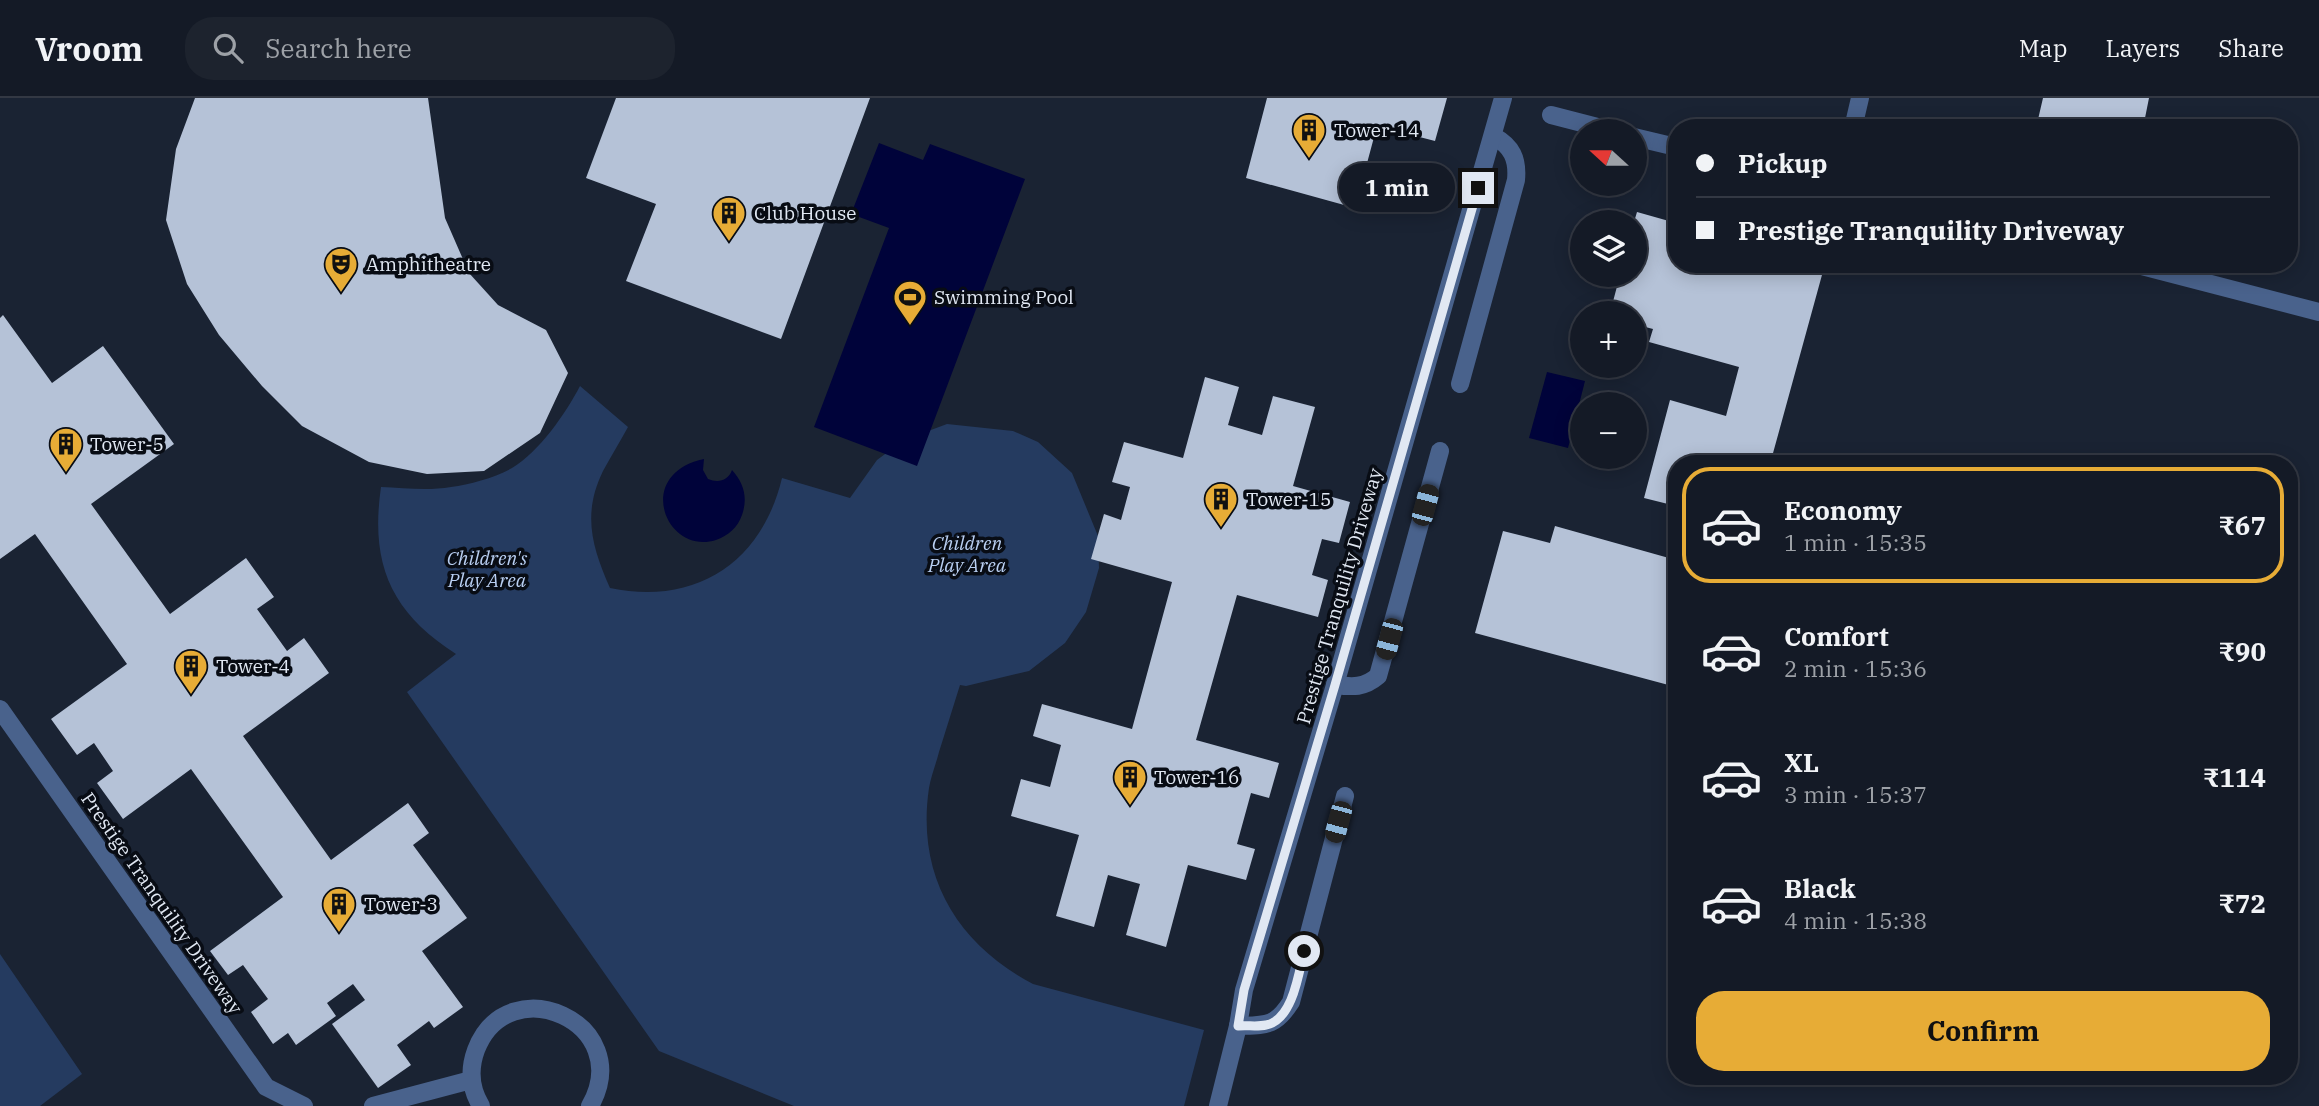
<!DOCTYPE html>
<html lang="en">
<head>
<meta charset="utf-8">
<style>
  body { margin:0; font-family:"IBM Plex Serif",serif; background:#1d232e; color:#f1f3f6; height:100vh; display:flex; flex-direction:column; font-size:26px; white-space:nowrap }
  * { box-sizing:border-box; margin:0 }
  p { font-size:23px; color:#9da1a7 }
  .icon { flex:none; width:38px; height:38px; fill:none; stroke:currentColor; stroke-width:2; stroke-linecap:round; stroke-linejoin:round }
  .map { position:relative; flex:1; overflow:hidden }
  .sheet { position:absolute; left:1668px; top:357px; width:630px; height:630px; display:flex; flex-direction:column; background:#141a26; border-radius:28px; box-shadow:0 4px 18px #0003,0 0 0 2px #333843 }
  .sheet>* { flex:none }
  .top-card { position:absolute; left:1668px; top:21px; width:630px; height:154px; border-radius:28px; box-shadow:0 4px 18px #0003,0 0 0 2px #333843; display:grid; align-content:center; height:154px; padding:0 28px; background:#141a26 }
  .needle { width:46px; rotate:291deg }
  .buttons { position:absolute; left:1570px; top:21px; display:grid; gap:14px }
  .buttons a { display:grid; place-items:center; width:77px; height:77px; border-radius:50%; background:#141a26; box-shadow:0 4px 18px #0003,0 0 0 2px #333843; font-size:35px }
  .end { position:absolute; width:32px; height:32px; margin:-16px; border:9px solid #e1e8f3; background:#111; box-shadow:0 0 0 4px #111 }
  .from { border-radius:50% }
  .bubble { position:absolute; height:49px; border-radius:24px; background:#141a26; box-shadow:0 4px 18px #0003,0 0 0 2px #333843; font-size:23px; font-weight:700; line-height:49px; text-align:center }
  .car { position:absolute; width:21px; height:42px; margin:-21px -10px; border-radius:9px; box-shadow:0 0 5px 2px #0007; background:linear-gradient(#222 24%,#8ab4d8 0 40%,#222 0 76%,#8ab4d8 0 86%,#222 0) }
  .top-card b { display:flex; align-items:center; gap:24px; height:66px; font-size:26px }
  .top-card b+b { border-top:2px solid #333843 }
  .top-card i { width:18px; height:18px; background:#f1f3f6 }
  ul { padding:12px 0 0; list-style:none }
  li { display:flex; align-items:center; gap:21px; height:116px; margin:0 14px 10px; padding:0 14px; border:4px solid transparent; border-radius:28px }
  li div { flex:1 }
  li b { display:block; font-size:26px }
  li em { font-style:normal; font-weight:700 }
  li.active { border-color:#e7ac36 }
  li>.icon { width:63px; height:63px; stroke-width:1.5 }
  .action { display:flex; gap:14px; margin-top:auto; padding:14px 28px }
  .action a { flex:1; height:80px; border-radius:28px; background:#e7ac36; color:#111; font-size:28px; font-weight:700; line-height:80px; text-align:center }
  header { display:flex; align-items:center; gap:42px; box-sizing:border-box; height:98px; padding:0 35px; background:#141a26; border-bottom:2px solid #333843 }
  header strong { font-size:33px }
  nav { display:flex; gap:38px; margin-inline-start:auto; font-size:24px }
  .search { width:490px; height:63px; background:#1d232e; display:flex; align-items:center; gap:18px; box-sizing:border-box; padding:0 24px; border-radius:28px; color:#9da1a7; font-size:26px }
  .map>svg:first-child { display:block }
  .green { fill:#253b60 }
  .water { fill:#00033a }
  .building { fill:#b5c2d7 }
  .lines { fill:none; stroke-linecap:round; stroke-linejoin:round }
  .service { stroke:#49628c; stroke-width:18 }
  .minor { stroke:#49628c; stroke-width:18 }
  .route { stroke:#e1e8f3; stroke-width:9 }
  .labels { text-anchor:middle; stroke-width:7; stroke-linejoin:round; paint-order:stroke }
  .poi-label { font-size:19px; fill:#e1e8f3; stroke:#080c14; text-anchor:start }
  .park-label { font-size:19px; font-style:italic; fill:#b9cff2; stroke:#080c14 }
  .street-label { font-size:19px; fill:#e1e8f3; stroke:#080c14 }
</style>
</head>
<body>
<header>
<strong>Vroom</strong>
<div class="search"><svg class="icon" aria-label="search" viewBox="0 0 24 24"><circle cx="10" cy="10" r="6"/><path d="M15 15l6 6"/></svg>Search here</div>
<nav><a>Map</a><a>Layers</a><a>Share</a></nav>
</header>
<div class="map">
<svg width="2319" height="1008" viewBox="0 0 2319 1008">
  <rect width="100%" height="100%" fill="#1a2333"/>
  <path class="green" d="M 580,288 L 628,329 C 620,344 611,358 603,373 C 582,416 592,449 610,490 C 696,508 762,464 782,380 L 850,400 L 877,362 L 904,342 L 947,326 L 1013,333 L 1038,344 L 1072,375 L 1098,438 L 1099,470 L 1086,514 L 1065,545 L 1029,573 L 966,588 L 960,587 C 953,609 946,632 939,654 C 936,666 931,678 929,690 C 916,778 957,846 1033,886 L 1204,932 L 1184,1008 L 794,1008 L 659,953 L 407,594 L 456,556 C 390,514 370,465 381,389 C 404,390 428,393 451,389 C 470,386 495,380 512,370 C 539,354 566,315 580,288 Z
    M 0,856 L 82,976 L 40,1008 L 0,1008 Z"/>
  <path class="water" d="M 879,45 L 923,62 L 930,46 L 1025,81 L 917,368 L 814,329 L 889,130 L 851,116 Z
    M 1547,274 L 1585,283 L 1568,350 L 1529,340 Z
    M 704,361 L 703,372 L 708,381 C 718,385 728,383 732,372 C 744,385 748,400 742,417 C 738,429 728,438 716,442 C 666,458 633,376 704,361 Z"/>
  <path class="building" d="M 195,0 L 428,0 L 445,120 L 469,175 L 498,207 L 546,232 L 568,275 L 540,335 L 484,373 L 427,376 L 369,364 L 302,328 L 262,288 L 219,237 L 187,186 L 166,122 L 176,51 Z
    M 616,0 L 870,0 L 781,241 L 626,183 L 656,106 L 586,80 Z
    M 1267,0 L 1447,0 L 1435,43 L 1377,28 L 1355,110 L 1246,80 Z
    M 2043,0 L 2149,0 L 2143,30 L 2036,30 Z
    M 1637,114 L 1676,125 L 1676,166 L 1825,166 L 1770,366 L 1676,366 L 1676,408 L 1644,400 L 1670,302 L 1726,318 L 1739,269 L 1649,244 L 1653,231 L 1634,226 L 1634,215 L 1610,215 L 1620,177 L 1634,177 L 1634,124 Z
    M 3,217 L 52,285 L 103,248 L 174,346 L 91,406 L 170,516 L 246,460 L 274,499 L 257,511 L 287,553 L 304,540 L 329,575 L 243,638 L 331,762 L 408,705 L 429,735 L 413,747 L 467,820 L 422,853 L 463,909 L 434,930 L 429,923 L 397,947 L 411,967 L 378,990 L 332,926 L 365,902 L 353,886 L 327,905 L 336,918 L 296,947 L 288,935 L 273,946 L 251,914 L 268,901 L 243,867 L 228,877 L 210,853 L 283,799 L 191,671 L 123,721 L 97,685 L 113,673 L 94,645 L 77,657 L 51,621 L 127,566 L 35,436 L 0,461 L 0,220 Z
    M 1205,279 L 1239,289 L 1228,327 L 1262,337 L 1273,298 L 1315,309 L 1293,388 L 1350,404 L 1339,445 L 1322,441 L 1312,477 L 1328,482 L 1318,519 L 1237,497 L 1196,642 L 1279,665 L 1269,700 L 1251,695 L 1237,746 L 1255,751 L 1246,782 L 1188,767 L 1166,849 L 1126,837 L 1140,786 L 1108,777 L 1094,829 L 1056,818 L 1079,737 L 1011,718 L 1021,681 L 1050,689 L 1061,647 L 1033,638 L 1042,606 L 1132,631 L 1172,484 L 1091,461 L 1104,416 L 1121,422 L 1130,389 L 1112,384 L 1124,344 L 1183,360 Z
    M 1978,359 L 1999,365 L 1999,366 L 1976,366 Z
    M 1555,428 L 1676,462 L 1676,589 L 1475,535 L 1503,433 L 1550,445 Z"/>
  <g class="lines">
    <path class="service" d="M 1853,30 L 1860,0
      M 1460,286 L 1516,82 C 1518,61 1512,48 1493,38
      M 1335,587 C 1353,589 1364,590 1378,578 L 1440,353
      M 1238,928 C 1266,927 1275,929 1291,904 L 1345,698"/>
    <path class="minor" d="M 1551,17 L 1613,33
      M 1634,39 L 1676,49
      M 2134,166 L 2319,214
      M 0,611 L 266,989 L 304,1008
      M 373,1008 L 471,982
      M 481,1008 C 470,990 469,971 476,952 C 508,868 637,925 590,1008
      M 1218,1008 L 1238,928 L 1244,892 L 1335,587 L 1503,0"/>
  </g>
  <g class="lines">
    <path class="route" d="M 1304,853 C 1299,874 1293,922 1266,927 C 1257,929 1247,927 1238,928 L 1244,892 L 1335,587 L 1478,90"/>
  </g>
  <defs>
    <symbol id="building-pin" viewBox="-11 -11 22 30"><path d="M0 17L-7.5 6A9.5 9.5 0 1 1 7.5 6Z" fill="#e7ac36" stroke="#080c14"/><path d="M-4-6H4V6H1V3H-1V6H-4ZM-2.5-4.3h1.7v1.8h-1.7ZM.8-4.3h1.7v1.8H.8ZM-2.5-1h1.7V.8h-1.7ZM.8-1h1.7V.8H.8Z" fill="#111"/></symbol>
    <symbol id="theatre-pin" viewBox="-11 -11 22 30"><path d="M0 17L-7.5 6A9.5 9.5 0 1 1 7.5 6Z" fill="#e7ac36" stroke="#080c14"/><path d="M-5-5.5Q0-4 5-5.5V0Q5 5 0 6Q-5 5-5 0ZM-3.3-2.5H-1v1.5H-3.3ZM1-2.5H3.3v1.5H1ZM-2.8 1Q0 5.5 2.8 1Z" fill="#111"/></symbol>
    <symbol id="stadium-pin" viewBox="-11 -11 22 30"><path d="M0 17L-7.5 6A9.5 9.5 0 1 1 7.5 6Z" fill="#e7ac36" stroke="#080c14"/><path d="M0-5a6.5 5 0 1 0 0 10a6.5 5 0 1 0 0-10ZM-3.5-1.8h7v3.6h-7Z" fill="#111"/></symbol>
  </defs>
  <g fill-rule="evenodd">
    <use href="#building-pin" x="1290" y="13" width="38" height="52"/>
    <use href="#building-pin" x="710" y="96" width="38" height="52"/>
    <use href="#theatre-pin" x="322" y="147" width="38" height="52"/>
    <use href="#stadium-pin" x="891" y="180" width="38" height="52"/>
    <use href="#building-pin" x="47" y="327" width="38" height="52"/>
    <use href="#building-pin" x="1202" y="382" width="38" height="52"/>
    <use href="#building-pin" x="172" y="549" width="38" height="52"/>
    <use href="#building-pin" x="1111" y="660" width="38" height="52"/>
    <use href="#building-pin" x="320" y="787" width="38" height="52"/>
  </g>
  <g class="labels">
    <g class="poi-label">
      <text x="1334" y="39">Tower-14</text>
      <text x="754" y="122">Club House</text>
      <text x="366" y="173">Amphitheatre</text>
      <text x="934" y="206">Swimming Pool</text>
      <text x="90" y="353">Tower-5</text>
      <text x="1246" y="408">Tower-15</text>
      <text x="216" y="575">Tower-4</text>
      <text x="1154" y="686">Tower-16</text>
      <text x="364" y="813">Tower-3</text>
    </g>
    <g class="park-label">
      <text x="967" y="452">Children<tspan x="967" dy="22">Play Area</tspan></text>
      <text x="487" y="467">Children's<tspan x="487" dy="22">Play Area</tspan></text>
    </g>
    <g class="street-label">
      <text transform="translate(1339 498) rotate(-74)" y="7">Prestige Tranquility Driveway</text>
      <text transform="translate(162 805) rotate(55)" y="7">Prestige Tranquility Driveway</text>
    </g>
  </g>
</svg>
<div class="buttons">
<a><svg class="needle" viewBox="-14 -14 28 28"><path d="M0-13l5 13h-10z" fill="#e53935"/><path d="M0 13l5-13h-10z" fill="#9da1a7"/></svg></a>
<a><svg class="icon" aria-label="layers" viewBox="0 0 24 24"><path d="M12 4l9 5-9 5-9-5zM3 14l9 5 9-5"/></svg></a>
<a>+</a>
<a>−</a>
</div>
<i class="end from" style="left:1304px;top:853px"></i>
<i class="end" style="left:1478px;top:90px"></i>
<div class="bubble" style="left:1339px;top:65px;width:116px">1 min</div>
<i class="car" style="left:1425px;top:407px;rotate:15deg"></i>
<i class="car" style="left:1389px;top:541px;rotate:195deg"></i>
<i class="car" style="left:1338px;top:724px;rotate:195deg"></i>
<div class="top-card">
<b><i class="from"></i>Pickup</b>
<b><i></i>Prestige Tranquility Driveway</b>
</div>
<section class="sheet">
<ul>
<li class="active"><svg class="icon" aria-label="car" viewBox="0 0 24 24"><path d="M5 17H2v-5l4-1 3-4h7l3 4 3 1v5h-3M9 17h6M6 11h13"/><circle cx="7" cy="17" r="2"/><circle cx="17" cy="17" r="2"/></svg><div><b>Economy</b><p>1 min · 15:35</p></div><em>₹67</em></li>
<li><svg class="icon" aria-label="car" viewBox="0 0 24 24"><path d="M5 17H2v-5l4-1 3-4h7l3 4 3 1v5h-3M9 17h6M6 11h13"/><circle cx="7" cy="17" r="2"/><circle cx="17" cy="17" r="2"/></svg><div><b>Comfort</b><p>2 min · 15:36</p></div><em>₹90</em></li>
<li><svg class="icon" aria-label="car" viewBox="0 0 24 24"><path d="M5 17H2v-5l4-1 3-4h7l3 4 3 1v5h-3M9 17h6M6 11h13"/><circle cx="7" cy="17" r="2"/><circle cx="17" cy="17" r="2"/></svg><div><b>XL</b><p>3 min · 15:37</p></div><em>₹114</em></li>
<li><svg class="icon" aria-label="car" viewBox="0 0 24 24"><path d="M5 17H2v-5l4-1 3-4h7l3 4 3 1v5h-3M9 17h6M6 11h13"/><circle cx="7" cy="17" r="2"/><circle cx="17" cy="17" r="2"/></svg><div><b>Black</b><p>4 min · 15:38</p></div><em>₹72</em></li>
</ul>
<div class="action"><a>Confirm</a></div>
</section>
</div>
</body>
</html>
